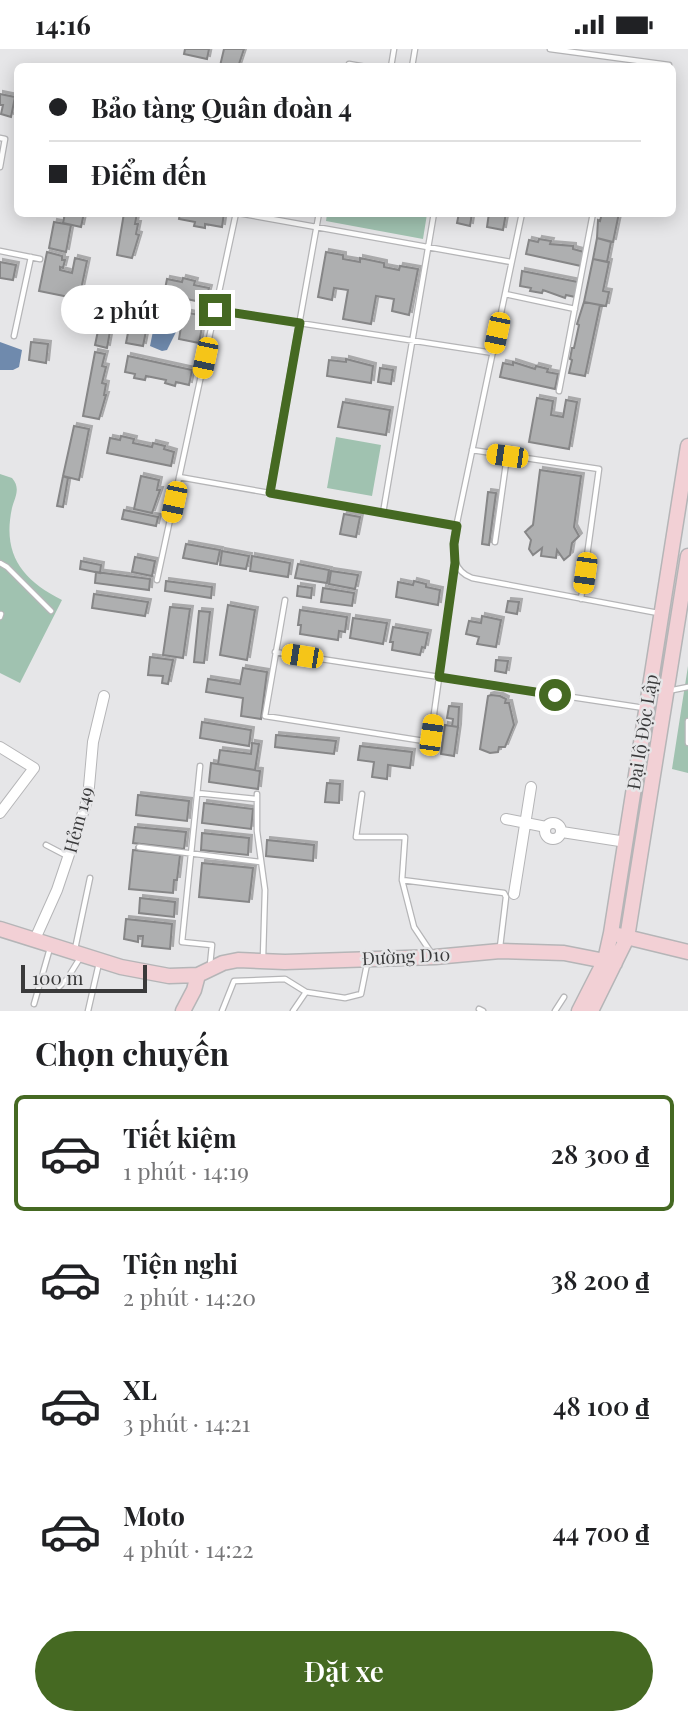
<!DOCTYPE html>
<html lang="vi">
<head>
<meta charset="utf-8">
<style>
  body { margin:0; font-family:"Playfair Display",serif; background:#f6f6f6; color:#202124; height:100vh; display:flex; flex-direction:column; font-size:26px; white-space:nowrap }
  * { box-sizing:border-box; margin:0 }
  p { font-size:23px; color:#757577 }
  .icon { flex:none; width:38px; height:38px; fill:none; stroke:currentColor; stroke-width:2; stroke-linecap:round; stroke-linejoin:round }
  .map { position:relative; height:962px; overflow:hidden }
  .sheet { display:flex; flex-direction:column; background:#fff; flex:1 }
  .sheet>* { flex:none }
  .hud { position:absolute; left:14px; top:14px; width:662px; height:154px; border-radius:10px; box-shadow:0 4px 18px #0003; display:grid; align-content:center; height:154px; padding:0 35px; background:#fff }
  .scale { position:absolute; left:21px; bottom:18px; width:126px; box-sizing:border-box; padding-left:7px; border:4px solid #3a3a3b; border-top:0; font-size:19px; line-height:24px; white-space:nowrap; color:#3a3a3b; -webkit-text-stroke:5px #e6e6e8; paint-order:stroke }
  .end { position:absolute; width:32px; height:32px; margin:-16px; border:9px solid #456922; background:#fff; box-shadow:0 0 0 4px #fff }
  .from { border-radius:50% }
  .bubble { position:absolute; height:49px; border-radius:24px; background:#fff; box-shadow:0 4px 18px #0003; font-size:23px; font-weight:600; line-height:49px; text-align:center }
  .car { position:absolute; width:21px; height:42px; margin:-21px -10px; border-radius:9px; box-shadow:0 0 5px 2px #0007; background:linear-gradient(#f5c518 24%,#345 0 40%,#f5c518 0 76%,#345 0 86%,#f5c518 0) }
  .hud b { display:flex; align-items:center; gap:24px; height:66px; font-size:26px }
  .hud b+b { border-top:2px solid #e0e0e0 }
  .hud i { width:18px; height:18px; background:#202124 }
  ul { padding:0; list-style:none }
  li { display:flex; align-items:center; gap:21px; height:116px; margin:0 14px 10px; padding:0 21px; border:4px solid transparent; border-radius:10px }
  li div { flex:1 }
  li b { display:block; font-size:26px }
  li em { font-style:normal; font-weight:600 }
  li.on { border-color:#456922 }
  li>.icon { width:63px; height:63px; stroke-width:1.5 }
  h2 { padding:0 35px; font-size:32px; line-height:84px }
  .primary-button { display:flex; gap:14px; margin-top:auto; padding:14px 35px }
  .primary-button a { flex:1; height:80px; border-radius:42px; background:#456922; color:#fff; font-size:28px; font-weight:600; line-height:80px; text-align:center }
  .status { display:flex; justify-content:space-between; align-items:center; height:49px; padding:0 35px; background:#fff; direction:ltr }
  .status svg { height:19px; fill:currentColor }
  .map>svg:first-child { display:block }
  .green { fill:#a0c2b0 }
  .water { fill:#6f8aad }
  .building { fill:#aeafb0; stroke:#868687; stroke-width:2; filter:url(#shadow) }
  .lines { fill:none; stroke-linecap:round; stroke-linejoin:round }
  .lane-casing { stroke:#b5b5b7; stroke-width:7 }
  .street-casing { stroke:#b5b5b7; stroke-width:12 }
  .secondary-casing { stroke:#b5b5b7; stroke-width:17 }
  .lane { stroke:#fff; stroke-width:4.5 }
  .street { stroke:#fff; stroke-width:10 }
  .secondary { stroke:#f2d0d5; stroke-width:14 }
  .route { stroke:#456922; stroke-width:9 }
  .labels { text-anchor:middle; stroke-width:5; stroke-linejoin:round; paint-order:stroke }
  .street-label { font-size:18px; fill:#3a3a3b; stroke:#e6e6e8 }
</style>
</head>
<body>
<div class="status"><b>14:16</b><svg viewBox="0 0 49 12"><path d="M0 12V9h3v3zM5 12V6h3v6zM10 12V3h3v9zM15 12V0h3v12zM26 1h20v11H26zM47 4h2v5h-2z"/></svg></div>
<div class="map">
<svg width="688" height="962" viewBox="0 0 688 962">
  <defs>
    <filter id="shadow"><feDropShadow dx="3" dy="-3" stdDeviation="0" flood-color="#0004"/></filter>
  </defs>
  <rect width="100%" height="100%" fill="#e6e6e8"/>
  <path class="green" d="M 327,165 L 327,164 L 427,165 L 423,190 L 326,172 Z
    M 336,388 L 381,396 L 372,447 L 327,439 Z
    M 0,425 L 12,429 C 21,439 15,448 12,459 C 2,505 22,531 62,551 L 20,634 L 0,624 Z
    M 688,617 L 688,724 L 672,720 Z"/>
  <path class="water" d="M 155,272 L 177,276 L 176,283 L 167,301 L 162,302 L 150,297 Z
    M 0,293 L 22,301 L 19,318 L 13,321 L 0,321 Z"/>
  <path class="building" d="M 185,0 L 209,0 L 207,10 L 184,5 Z
    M 224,0 L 244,0 L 238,18 L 220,17 Z
    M 0,45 L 15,48 L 11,68 L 1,65 L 3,56 L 0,56 Z
    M 65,164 L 84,164 L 81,178 L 63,174 Z
    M 124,164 L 137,164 L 135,175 L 138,175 L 136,185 L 139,186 L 132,209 L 117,206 Z
    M 180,164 L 224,164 L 222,178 L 205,175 L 205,179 L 194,177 L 195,173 L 179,170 Z
    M 459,164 L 472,164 L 470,177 L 457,174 Z
    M 489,164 L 506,164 L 503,181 L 487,178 Z
    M 602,164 L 619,164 L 613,193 L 597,189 L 598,171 L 600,172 Z
    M 54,173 L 71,176 L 66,203 L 49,199 Z
    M 597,189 L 611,193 L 607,213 L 593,210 Z
    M 539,190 L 551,192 L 550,195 L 573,197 L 573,200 L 584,203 L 581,217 L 526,205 L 529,191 L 538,193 Z
    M 47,203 L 62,207 L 62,211 L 65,211 L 63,219 L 60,218 L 60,221 L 72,224 L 75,209 L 87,212 L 79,250 L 39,242 Z
    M 326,203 L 343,206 L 343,210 L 360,213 L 360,209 L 384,214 L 384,218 L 399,221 L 400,217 L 418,220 L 409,266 L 392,262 L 394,250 L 376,247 L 371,275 L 343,270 L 348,241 L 334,239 L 332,251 L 318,248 Z
    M 593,210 L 609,213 L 603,242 L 609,243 L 606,257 L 584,253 Z
    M 0,213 L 16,216 L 13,231 L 0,229 Z
    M 522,222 L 578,233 L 575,248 L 566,246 L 565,249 L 543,241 L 542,244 L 530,242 L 531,239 L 520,237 Z
    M 183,229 L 195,232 L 194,236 L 209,239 L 205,254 L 164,245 L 167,230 L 182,233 Z
    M 584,253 L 600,256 L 585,327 L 569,324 L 572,311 L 570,310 L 572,299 L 574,299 L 579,276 L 577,275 Z
    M 103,258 L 114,260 L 107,299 L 95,296 Z
    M 133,258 L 150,262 L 143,297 L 126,294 Z
    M 174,261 L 204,267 L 199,294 L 179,290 L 182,272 L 172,270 Z
    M 31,293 L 48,295 L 46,314 L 29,311 Z
    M 95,303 L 105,305 L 102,317 L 106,318 L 102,334 L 106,335 L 104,346 L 106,346 L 99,370 L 83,367 Z
    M 128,307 L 192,321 L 189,336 L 176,333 L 175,337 L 165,334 L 166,331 L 146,327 L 145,331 L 134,329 L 135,325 L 125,323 Z
    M 346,310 L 373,317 L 371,334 L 327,327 L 329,311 L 346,313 Z
    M 513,313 L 535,320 L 536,317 L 548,320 L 547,323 L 558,325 L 555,340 L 500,328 L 503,314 L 513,316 Z
    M 380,319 L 393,321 L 391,335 L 378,333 Z
    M 537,349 L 553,352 L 551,366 L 563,368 L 566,351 L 577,353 L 569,400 L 529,393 Z
    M 343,353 L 390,361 L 386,386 L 338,378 Z
    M 74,377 L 89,380 L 79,431 L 63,427 Z
    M 121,387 L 134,390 L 133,394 L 152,398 L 153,394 L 165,397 L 164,400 L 174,403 L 171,417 L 107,404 L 110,389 L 120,391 Z
    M 540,421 L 581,427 L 574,478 L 579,487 L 572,494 L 570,506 L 564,511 L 557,501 L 556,509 L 541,507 L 542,499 L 533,506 L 529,500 L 531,491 L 525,483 L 533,476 Z
    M 63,427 L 68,429 L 63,458 L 57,457 Z
    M 141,427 L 159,431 L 157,441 L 160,441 L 152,464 L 134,460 Z
    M 488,443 L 496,444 L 489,496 L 482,495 Z
    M 124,461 L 158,468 L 156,477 L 122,470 Z
    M 344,465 L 360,468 L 356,488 L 340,485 Z
    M 186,495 L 220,501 L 217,515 L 183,509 Z
    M 222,502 L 249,507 L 246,520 L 220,516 Z
    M 252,507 L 290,514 L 288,528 L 250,522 Z
    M 135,508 L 155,512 L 152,527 L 132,523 Z
    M 81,512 L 101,516 L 100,524 L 80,520 Z
    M 298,515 L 329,521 L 327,534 L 295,529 Z
    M 331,522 L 358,526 L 355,540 L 329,535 Z
    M 96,523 L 150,530 L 149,541 L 95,534 Z
    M 166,532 L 212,538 L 211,549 L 165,542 Z
    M 414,532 L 426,535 L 426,538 L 440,541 L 438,556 L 396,548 L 398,533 L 413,536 Z
    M 298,537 L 312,539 L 311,549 L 297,547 Z
    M 323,539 L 354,544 L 352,557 L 321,553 Z
    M 94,545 L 148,553 L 145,567 L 92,559 Z
    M 508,552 L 519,553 L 517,565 L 506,563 Z
    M 228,556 L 255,561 L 247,611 L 220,606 Z
    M 170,558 L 190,560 L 183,609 L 163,606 Z
    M 300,561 L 347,568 L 345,583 L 339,582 L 338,591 L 300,585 L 301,576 L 298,576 Z
    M 199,562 L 210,563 L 204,614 L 194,613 Z
    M 482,567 L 501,571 L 496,598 L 477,595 L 479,588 L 466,585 L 469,572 L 481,574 Z
    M 353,569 L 387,574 L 383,595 L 350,589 Z
    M 393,578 L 428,584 L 425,599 L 422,598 L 420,606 L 392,601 L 393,593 L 390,593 Z
    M 150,608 L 173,611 L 168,635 L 162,634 L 163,627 L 148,626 Z
    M 496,611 L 508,612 L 506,624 L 495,622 Z
    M 243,619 L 267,623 L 261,670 L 241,667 L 243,649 L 206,643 L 208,630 L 240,635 Z
    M 491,646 L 500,647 L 506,650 L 505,654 L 509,654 L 514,676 L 505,698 L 499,698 L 498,703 L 490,704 L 480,700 L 488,647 Z
    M 449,657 L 459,658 L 458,678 L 452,677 L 453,670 L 447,669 Z
    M 202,673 L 251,681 L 249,697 L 200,689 Z
    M 445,676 L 458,678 L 454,707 L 441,705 Z
    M 276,686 L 336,692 L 334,705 L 275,698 Z
    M 252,694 L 259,695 L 255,721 L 218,715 L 220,701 L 251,705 Z
    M 360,697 L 412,703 L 410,719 L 388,716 L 387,730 L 372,728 L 374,713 L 358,711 Z
    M 211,714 L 260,722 L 258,740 L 209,733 Z
    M 327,734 L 340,735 L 339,754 L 325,753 Z
    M 138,746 L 189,752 L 187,772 L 136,766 Z
    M 204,754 L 253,760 L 251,780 L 202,774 Z
    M 135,778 L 186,783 L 184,800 L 133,794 Z
    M 202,784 L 249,789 L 248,806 L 201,801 Z
    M 267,791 L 314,796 L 313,812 L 266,807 Z
    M 133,801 L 180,806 L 177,831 L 174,831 L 173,844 L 129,840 Z
    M 202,814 L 253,819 L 249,853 L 199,848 Z
    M 140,849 L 175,853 L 174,868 L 139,864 Z
    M 126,870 L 172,875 L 170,900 L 142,897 L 143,887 L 138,887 L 138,893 L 124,890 Z"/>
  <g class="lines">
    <defs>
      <path id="lane" d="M 550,0 L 669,16
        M 349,18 L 349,15 L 366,18
        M 391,18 L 394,0
        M 412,18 L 415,0
        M 0,89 L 5,90 L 0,118
        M 238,164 L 511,213
        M 522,164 L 454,488 C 453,506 453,522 472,529 L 658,564
        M 0,202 L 40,210
        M 505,245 L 575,260
        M 215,261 L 493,304
        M 14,287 L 31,208
        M 559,342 L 593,164
        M 472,401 L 599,420 L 581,550
        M 179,428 L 457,477
        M 269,444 L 319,164
        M 383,464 L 434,164
        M 495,493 L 507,407
        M 0,514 L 7,518 L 51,562
        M 157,531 L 236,164
        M 285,551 L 265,667 L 424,692 L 431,686 L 455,515
        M 0,568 L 1,565
        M 275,603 L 644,659
        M 668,642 L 688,638
        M 688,672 L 688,694
        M 200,717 L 182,893 L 212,896 L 210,916
        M 197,744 L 257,750
        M 257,745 L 257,782 L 265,841 L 263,908
        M 362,745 L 356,788 L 405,788 L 402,831 L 414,878 L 432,905
        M 46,796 L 69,808
        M 139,798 L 260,813
        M 402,831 L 504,844 L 506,848 L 500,898
        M 75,900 L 90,829
        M 59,938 L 67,930 L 80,909
        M 34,955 L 50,899
        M 479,960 L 483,962
        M 88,962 L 99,914
        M 222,962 L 234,932 L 285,930 L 306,943
        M 293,962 L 306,943 L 345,949 L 361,945 L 367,915
        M 555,962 L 564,948"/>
      <path id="street" d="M 0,698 L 34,719 L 0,764
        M 506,770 L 546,778
        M545 782a8 8 0 1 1 16 0a8 8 0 1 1-16 0Z
        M 562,783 L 626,793
        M 514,845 L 531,738
        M 35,890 L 57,841 L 88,749 L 93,693 L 104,647"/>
      <path id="secondary" d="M 0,880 L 121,918 L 169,927 L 198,926 L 223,914 L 238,911 L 285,913 L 435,908 L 500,902 L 564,904 L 615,914
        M 618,886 L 688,903
        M 183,962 L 194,941 L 198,926
        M 579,962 L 605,911 L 611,884 L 688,397
        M 591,962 L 627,889 L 688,507"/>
    </defs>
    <use href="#lane" class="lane-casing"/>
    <use href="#street" class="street-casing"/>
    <use href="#secondary" class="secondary-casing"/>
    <use href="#lane" class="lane"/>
    <use href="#street" class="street"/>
    <use href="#secondary" class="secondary"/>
  </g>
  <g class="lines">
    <path class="route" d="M 215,261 L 300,274 L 270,444 L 457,477 L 454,495 L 455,514 L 439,628 L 555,646"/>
  </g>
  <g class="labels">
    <g class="street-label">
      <text transform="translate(643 683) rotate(-81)" y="6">Đại lộ Độc Lập</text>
      <text transform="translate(79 771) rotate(-75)" y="6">Hẻm 149</text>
      <text transform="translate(406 908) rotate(-3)" y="6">Đường D10</text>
    </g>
  </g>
</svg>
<div class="scale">100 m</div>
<i class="end from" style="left:555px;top:646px"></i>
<i class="end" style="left:215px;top:261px"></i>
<div class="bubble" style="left:61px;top:236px;width:130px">2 phút</div>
<i class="car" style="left:497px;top:284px;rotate:192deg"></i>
<i class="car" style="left:205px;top:309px;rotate:192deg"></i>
<i class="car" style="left:507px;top:407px;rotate:278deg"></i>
<i class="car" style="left:174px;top:453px;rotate:192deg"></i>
<i class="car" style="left:585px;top:524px;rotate:188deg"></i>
<i class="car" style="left:302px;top:607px;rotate:279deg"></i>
<i class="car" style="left:431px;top:686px;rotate:8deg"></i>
<div class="hud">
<b><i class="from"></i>Bảo tàng Quân đoàn 4</b>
<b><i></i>Điểm đến</b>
</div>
</div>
<section class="sheet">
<h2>Chọn chuyến</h2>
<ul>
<li class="on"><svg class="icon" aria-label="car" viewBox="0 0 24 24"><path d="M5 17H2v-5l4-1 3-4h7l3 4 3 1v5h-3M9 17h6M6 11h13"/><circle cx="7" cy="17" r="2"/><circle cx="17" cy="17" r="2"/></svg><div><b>Tiết kiệm</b><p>1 phút · 14:19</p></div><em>28 300 ₫</em></li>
<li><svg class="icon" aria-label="car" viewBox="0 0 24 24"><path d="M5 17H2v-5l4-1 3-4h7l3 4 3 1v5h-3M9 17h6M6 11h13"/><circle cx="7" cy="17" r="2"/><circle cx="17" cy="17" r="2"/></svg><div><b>Tiện nghi</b><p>2 phút · 14:20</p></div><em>38 200 ₫</em></li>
<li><svg class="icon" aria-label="car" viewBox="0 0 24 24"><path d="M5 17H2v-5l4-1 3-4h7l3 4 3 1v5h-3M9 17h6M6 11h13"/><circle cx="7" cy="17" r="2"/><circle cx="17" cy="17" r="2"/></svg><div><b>XL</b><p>3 phút · 14:21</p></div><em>48 100 ₫</em></li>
<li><svg class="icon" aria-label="car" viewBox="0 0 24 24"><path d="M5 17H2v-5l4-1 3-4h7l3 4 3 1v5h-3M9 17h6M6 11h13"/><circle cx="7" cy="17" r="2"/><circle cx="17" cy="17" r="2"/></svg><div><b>Moto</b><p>4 phút · 14:22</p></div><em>44 700 ₫</em></li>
</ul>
<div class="primary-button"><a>Đặt xe</a></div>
</section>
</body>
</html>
